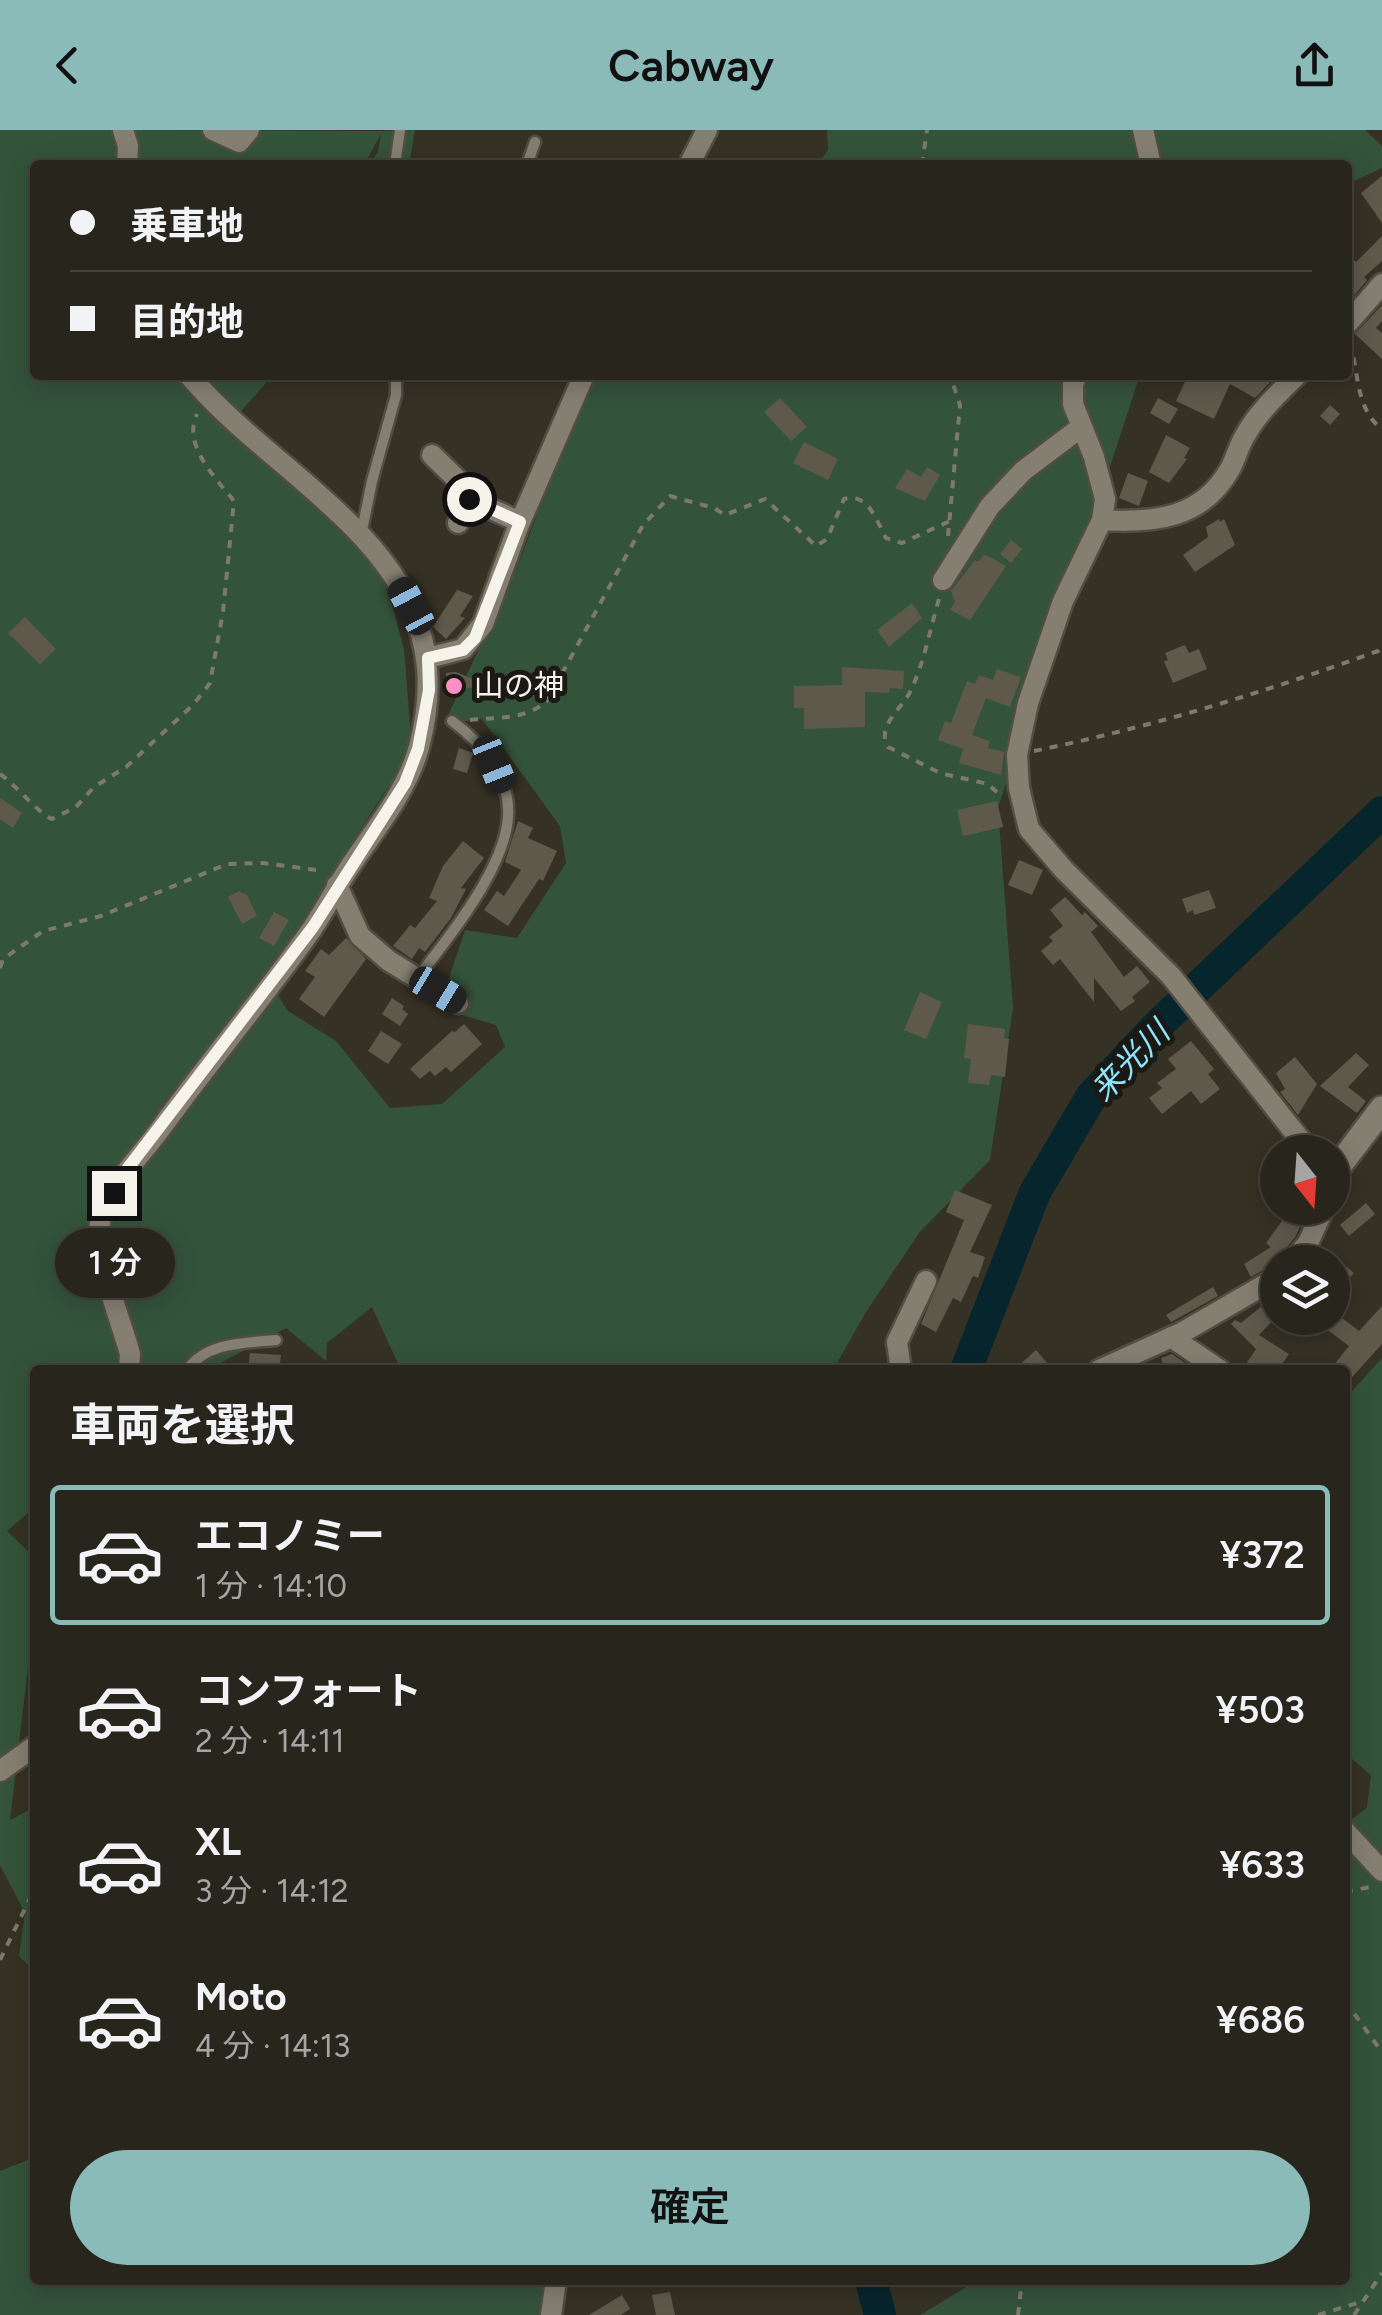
<!DOCTYPE html>
<html lang="ja">
<head>
<meta charset="utf-8">
<style>
  body { margin:0; font-family:Figtree,"Noto Sans JP",sans-serif; background:#343129; color:#f1f3f6; height:100vh; display:flex; flex-direction:column; font-size:38px; white-space:nowrap }
  * { box-sizing:border-box; margin:0 }
  p { font-size:32px; color:#a5a5a3 }
  .icon { flex:none; width:55px; height:55px; fill:none; stroke:currentColor; stroke-width:2; stroke-linecap:round; stroke-linejoin:round }
  .map { position:relative; flex:1; overflow:hidden }
  .sheet { position:absolute; left:30px; top:1235px; width:1320px; height:920px; display:flex; flex-direction:column; background:#28251c; border-radius:10px; box-shadow:0 5px 25px #0003,0 0 0 2px #44423b }
  .sheet>* { flex:none }
  .banner { position:absolute; left:30px; top:30px; width:1322px; height:220px; border-radius:10px; box-shadow:0 5px 25px #0003,0 0 0 2px #44423b; display:grid; align-content:center; height:220px; padding:0 40px; background:#28251c }
  .needle { width:65px; rotate:163deg }
  .fabs { position:absolute; left:1260px; top:1005px; display:grid; gap:20px }
  .fabs a { display:grid; place-items:center; width:90px; height:90px; border-radius:50%; background:#28251c; box-shadow:0 5px 25px #0003,0 0 0 2px #44423b; font-size:50px }
  .end { position:absolute; width:45px; height:45px; margin:-22px; border:12px solid #f6f3eb; background:#111; box-shadow:0 0 0 5px #111 }
  .from { border-radius:50% }
  .bubble { position:absolute; height:70px; border-radius:35px; background:#28251c; box-shadow:0 5px 25px #0003,0 0 0 2px #44423b; font-size:32px; font-weight:600; line-height:70px; text-align:center }
  .car { position:absolute; width:30px; height:60px; margin:-30px -15px; border-radius:12px; box-shadow:0 0 8px 2px #0007; background:linear-gradient(#222 24%,#8ab4d8 0 40%,#222 0 76%,#8ab4d8 0 86%,#222 0) }
  .banner b { display:flex; align-items:center; gap:35px; height:95px; font-size:38px }
  .banner b+b { border-top:2px solid #44423b }
  .banner i { width:25px; height:25px; background:#f1f3f6 }
  ul { padding:0; list-style:none }
  li { display:flex; align-items:center; gap:30px; height:140px; margin:0 20px 15px; padding:0 20px; border:5px solid transparent; border-radius:10px }
  li div { flex:1 }
  li b { display:block; font-size:38px }
  li em { font-style:normal; font-weight:600 }
  li.on { border-color:#8bbbb9 }
  li>.icon { width:90px; height:90px; stroke-width:1.5 }
  h2 { padding:0 40px; font-size:45px; line-height:120px }
  .action { display:flex; gap:20px; margin-top:auto; padding:20px 40px }
  .action a { flex:1; height:115px; border-radius:60px; background:#8bbbb9; color:#111; font-size:40px; font-weight:600; line-height:115px; text-align:center }
  header { display:flex; justify-content:space-between; align-items:center; height:130px; padding:0 40px; background:#8bbbb9; color:#111; font-size:45px; font-weight:600 }
  .map>svg:first-child { display:block }
  .green { fill:#34533b }
  .lines { fill:none; stroke-linecap:round; stroke-linejoin:round }
  .river { stroke:#07252d; stroke-width:32 }
  .building { fill:#5f594c }
  .service-casing { stroke:#524d43; stroke-width:15 }
  .minor-casing { stroke:#524d43; stroke-width:25 }
  .tertiary-casing { stroke:#524d43; stroke-width:30 }
  .path { stroke:#7d796e; stroke-width:4; stroke-dasharray:8 8; stroke-linecap:butt }
  .service { stroke:#857f72; stroke-width:10 }
  .minor { stroke:#857f72; stroke-width:20 }
  .tertiary { stroke:#857f72; stroke-width:25 }
  .route { stroke:#f6f3eb; stroke-width:12 }
  .poi-dot { fill:#fc8fc3; stroke:#1b1914; stroke-width:4 }
  .labels { text-anchor:middle; stroke-width:10; stroke-linejoin:round; paint-order:stroke }
  .poi-label { font-size:30px; fill:#f6f3eb; stroke:#1b1914; text-anchor:start }
  .water-label { font-size:32px; font-style:italic; fill:#8be6fe; stroke:#1b1914 }
</style>
</head>
<body>
<header><svg class="icon" aria-label="back" viewBox="0 0 24 24"><path d="M15 5l-7 7 7 7"/></svg>Cabway<svg class="icon" aria-label="share" viewBox="0 0 24 24"><path d="M12 15V3M7 8l5-5 5 5M5 13v7h14v-7"/></svg></header>
<div class="map">
<svg width="1382" height="2185" viewBox="0 0 1382 2185">
  <rect width="100%" height="100%" fill="#363125"/>
  <path class="green" d="M 0,0 L 121,0 L 124,35 L 35,35 L 35,245 L 194,245 L 345,387 L 386,453 L 404,519 L 412,620 L 338,734 L 270,853 L 288,881 L 336,911 L 390,978 L 442,974 L 505,917 L 496,895 L 439,878 L 465,800 L 517,808 L 566,733 L 560,696 L 482,589 L 444,594 L 518,435 L 590,245 L 1140,245 L 998,678 L 1013,878 L 990,1030 L 919,1103 L 866,1182 L 833,1240 L 401,1240 L 372,1177 L 327,1213 L 326,1231 L 286,1198 L 207,1240 L 35,1240 L 35,1377 L 7,1401 L 35,1428 L 35,1478 L 10,1690 L 35,1677 L 35,1842 L 19,1826 L 25,1783 L 0,1735 Z
    M 133,0 L 382,1 L 415,0 L 409,35 L 368,35 L 378,22 L 381,4 L 364,35 L 134,35 Z
    M 827,0 L 1365,0 L 1382,16 L 1382,38 L 1348,54 L 1348,35 L 818,35 L 828,20 Z
    M 207,245 L 273,245 L 236,287 Z
    M 1382,1228 L 1382,2185 L 920,2185 L 978,2150 L 1345,2150 L 1345,1694 L 1367,1678 L 1371,1645 L 1345,1623 L 1345,1269 Z
    M 35,2022 L 35,2150 L 549,2150 L 543,2185 L 0,2185 L 0,2041 L 33,2028 Z"/>
  <g class="lines">
    <path class="river" d="M 966,1240 L 1035,1062 L 1091,967 L 1156,897 L 1382,682
      M 871,2150 L 880,2185"/>
  </g>
  <path class="building" d="M 1382,46 L 1382,93 L 1361,63 Z
    M 1382,106 L 1382,131 L 1364,147 L 1367,150 L 1348,173 L 1348,123 L 1356,132 Z
    M 1382,175 L 1382,191 L 1376,198 L 1382,203 L 1382,229 L 1355,204 Z
    M 1188,245 L 1277,245 L 1255,268 L 1230,254 L 1214,289 L 1176,271 Z
    M 780,268 L 807,297 L 791,311 L 764,282 Z
    M 1158,268 L 1178,279 L 1169,294 L 1150,283 Z
    M 1330,275 L 1340,284 L 1330,295 L 1320,286 Z
    M 1166,305 L 1190,318 L 1184,328 L 1187,329 L 1169,353 L 1149,342 Z
    M 804,312 L 838,329 L 828,350 L 793,333 Z
    M 927,337 L 940,345 L 925,371 L 895,358 L 907,339 L 921,347 Z
    M 1128,343 L 1148,351 L 1139,376 L 1119,368 Z
    M 1219,389 L 1220,392 L 1224,389 L 1235,415 L 1195,442 L 1183,425 L 1208,407 L 1206,397 Z
    M 1011,410 L 1022,419 L 1011,433 L 1000,424 Z
    M 984,424 L 1006,436 L 970,490 L 950,480 L 955,472 L 951,461 L 975,430 L 978,432 Z
    M 457,460 L 473,466 L 460,486 L 465,488 L 446,509 L 433,497 Z
    M 912,473 L 922,488 L 889,517 L 877,500 Z
    M 25,487 L 56,519 L 40,535 L 8,503 Z
    M 1185,515 L 1189,523 L 1199,519 L 1207,539 L 1173,553 L 1164,531 L 1168,530 L 1165,523 Z
    M 842,537 L 904,541 L 903,559 L 890,558 L 889,563 L 865,562 L 865,597 L 804,599 L 804,578 L 794,578 L 794,556 L 842,555 Z
    M 997,539 L 1021,547 L 1010,577 L 986,568 L 972,605 L 990,611 L 988,618 L 1004,622 L 1001,645 L 959,633 L 963,619 L 938,610 L 945,591 L 951,593 L 967,551 L 975,554 L 979,545 L 993,550 Z
    M 455,542 L 456,542 L 490,556 L 447,560 L 446,543 Z
    M 459,618 L 473,623 L 467,643 L 453,639 Z
    M 0,668 L 22,683 L 13,698 L 0,689 Z
    M 997,671 L 1003,697 L 963,706 L 957,680 Z
    M 518,691 L 533,698 L 528,708 L 557,721 L 543,751 L 539,749 L 508,796 L 484,780 L 497,761 L 504,766 L 521,740 L 505,732 Z
    M 463,711 L 484,728 L 461,758 L 466,759 L 451,788 L 425,822 L 419,818 L 412,829 L 393,816 L 410,795 L 415,798 L 437,771 L 429,768 L 443,736 Z
    M 1019,730 L 1043,740 L 1032,765 L 1008,755 Z
    M 1209,760 L 1216,778 L 1194,785 L 1193,780 L 1187,783 L 1182,769 Z
    M 239,761 L 247,765 L 257,786 L 242,794 L 228,767 Z
    M 1065,767 L 1082,785 L 1085,782 L 1098,796 L 1091,802 L 1124,847 L 1137,836 L 1150,852 L 1132,867 L 1135,871 L 1121,881 L 1094,848 L 1094,872 L 1060,829 L 1053,835 L 1041,821 L 1053,811 L 1049,807 L 1063,796 L 1050,780 Z
    M 274,782 L 289,790 L 274,816 L 259,808 Z
    M 346,808 L 366,829 L 324,887 L 299,869 L 315,847 L 305,841 L 321,819 L 329,825 Z
    M 920,862 L 942,872 L 926,909 L 904,900 Z
    M 392,868 L 404,876 L 402,879 L 408,884 L 400,896 L 382,884 Z
    M 464,894 L 482,914 L 451,942 L 446,937 L 435,946 L 430,941 L 420,949 L 410,939 L 452,901 L 455,902 Z
    M 968,894 L 1005,899 L 1004,908 L 1009,909 L 1005,947 L 991,945 L 989,955 L 968,953 L 971,929 L 964,928 Z
    M 381,901 L 402,914 L 388,934 L 368,921 Z
    M 1191,911 L 1214,939 L 1208,944 L 1220,959 L 1201,974 L 1191,961 L 1162,984 L 1149,968 L 1162,958 L 1157,953 L 1176,939 L 1168,929 Z
    M 1356,923 L 1369,935 L 1348,957 L 1366,971 L 1357,983 L 1320,956 Z
    M 1295,927 L 1317,954 L 1298,985 L 1280,962 L 1285,959 L 1276,943 Z
    M 955,1060 L 992,1075 L 970,1122 L 985,1127 L 978,1148 L 973,1146 L 961,1172 L 953,1168 L 936,1202 L 921,1194 L 964,1090 L 946,1082 Z
    M 1366,1073 L 1375,1084 L 1349,1106 L 1340,1095 Z
    M 1287,1084 L 1301,1094 L 1296,1106 L 1272,1135 L 1251,1147 L 1244,1134 L 1271,1117 L 1266,1113 Z
    M 1332,1125 L 1354,1143 L 1340,1159 L 1332,1152 Z
    M 1213,1157 L 1218,1166 L 1171,1192 L 1166,1185 Z
    M 1278,1163 L 1278,1185 L 1259,1205 L 1289,1224 L 1278,1240 L 1242,1240 L 1256,1219 L 1231,1194 L 1235,1190 L 1241,1193 Z
    M 1382,1176 L 1382,1214 L 1345,1255 L 1345,1240 L 1330,1240 L 1349,1216 L 1312,1188 L 1342,1188 L 1359,1201 Z
    M 1036,1220 L 1053,1240 L 1014,1240 Z
    M 250,1223 L 281,1225 L 279,1240 L 248,1240 Z
    M 1172,1224 L 1185,1233 L 1187,1237 L 1165,1240 L 1161,1228 Z
    M 670,2162 L 675,2185 L 656,2185 L 652,2165 Z
    M 622,2165 L 630,2179 L 621,2185 L 589,2185 Z"/>
  <g class="lines">
    <defs>
      <path id="service" d="M 395,35 L 400,0
        M 527,35 L 535,12
        M 361,405 L 372,351 L 396,265 L 396,245
        M 417,848 C 448,809 505,738 508,687 C 511,648 482,613 452,591
        M 187,1240 C 206,1212 245,1213 276,1210"/>
      <path id="minor" d="M 123,0 L 128,16 L 127,35
        M 213,0 L 239,12 L 249,0
        M 1143,0 L 1151,35
        M 689,35 L 707,0
        M 1348,193 L 1382,154
        M 1077,245 L 1073,254 L 1073,274 L 1094,327 L 1105,369 L 1102,390 L 1063,471 L 1028,573 L 1017,625 L 1019,658 L 1029,699 L 1064,740 L 1171,846 L 1310,1022
        M 432,325 L 466,358 L 469,369 L 520,392
        M 1102,390 C 1154,393 1202,389 1230,339 C 1236,328 1239,315 1246,304 C 1259,281 1279,263 1297,245
        M 458,393 L 469,369
        M 943,450 L 990,376 L 1023,341 L 1080,298
        M 428,528 L 463,519 L 483,494 L 518,397 L 584,245
        M 337,755 L 360,806 L 389,831 L 458,873
        M 1292,1132 L 1308,1113 L 1324,1078
        M 1171,1207 L 1220,1240
        M 129,1240 L 130,1224 C 120,1187 95,1129 100,1092 C 104,1062 144,1022 161,998 C 210,930 264,867 312,799 C 326,778 337,756 351,735 C 376,698 407,661 419,617 C 432,567 432,519 408,471 C 364,382 254,323 189,245
        M 901,1240 L 897,1212 L 926,1151
        M 1099,1240 L 1183,1202 L 1278,1147
        M 0,1641 L 35,1616
        M 1345,1701 L 1382,1741
        M 551,2185 L 556,2150"/>
      <path id="tertiary" d="M 1332,1045 L 1382,979"/>
    </defs>
    <use href="#service" class="service-casing"/>
    <use href="#minor" class="minor-casing"/>
    <use href="#tertiary" class="tertiary-casing"/>
    <path class="path" d="M 922,35 L 927,0
      M 1348,213 L 1352,219 C 1358,247 1358,282 1382,299
      M 948,406 L 960,275 L 950,245
      M 939,469 C 930,499 924,534 910,562 C 901,580 876,596 888,617 L 940,643 L 988,654 L 1000,665
      M 470,590 C 498,587 525,590 547,571 L 643,395 L 670,366 L 714,378 L 725,385 L 765,369 L 816,416 L 827,409 L 844,369 C 868,362 876,390 886,408 L 902,413 L 950,391
      M 1034,621 C 1152,597 1265,562 1378,521 L 1382,516
      M 0,644 C 16,655 39,684 52,689 L 76,677 L 94,657 L 126,637 L 193,575 L 210,553 L 223,482 L 234,371 C 215,347 182,315 197,284
      M 0,838 L 3,829 L 43,801 L 101,786 L 227,734 L 263,733 L 324,741
      M 1345,1762 L 1370,1757
      M 0,1830 L 35,1758
      M 1345,1871 L 1382,1922
      M 1018,2185 L 1022,2150
      M 1318,2185 L 1364,2171
      M 1354,2185 L 1382,2143"/>
    <use href="#service" class="service"/>
    <use href="#minor" class="minor"/>
    <use href="#tertiary" class="tertiary"/>
  </g>
  <g class="lines">
    <path class="route" d="M 114,1063 L 128,1038 L 313,797 L 405,653 L 418,619 L 429,560 L 428,528 L 463,520 L 475,508 L 520,392 L 469,369"/>
  </g>
  <circle class="poi-dot" cx="454" cy="556" r="10"/>
  <g class="labels">
    <g class="poi-label">
      <text x="474" y="566">山の神</text>
    </g>
    <g class="water-label">
      <text transform="translate(1130 931) rotate(-46)" y="11">来光川</text>
    </g>
  </g>
</svg>
<div class="fabs">
<a><svg class="needle" viewBox="-14 -14 28 28"><path d="M0-13l5 13h-10z" fill="#e53935"/><path d="M0 13l5-13h-10z" fill="#a5a5a3"/></svg></a>
<a><svg class="icon" aria-label="layers" viewBox="0 0 24 24"><path d="M12 4l9 5-9 5-9-5zM3 14l9 5 9-5"/></svg></a>
</div>
<i class="end from" style="left:469px;top:369px"></i>
<i class="end" style="left:114px;top:1063px"></i>
<div class="bubble" style="left:55px;top:1098px;width:120px">1 分</div>
<i class="car" style="left:411px;top:476px;rotate:332deg"></i>
<i class="car" style="left:494px;top:634px;rotate:158deg"></i>
<i class="car" style="left:438px;top:860px;rotate:121deg"></i>
<div class="banner">
<b><i class="from"></i>乗車地</b>
<b><i></i>目的地</b>
</div>
<section class="sheet">
<h2>車両を選択</h2>
<ul>
<li class="on"><svg class="icon" aria-label="car" viewBox="0 0 24 24"><path d="M5 17H2v-5l4-1 3-4h7l3 4 3 1v5h-3M9 17h6M6 11h13"/><circle cx="7" cy="17" r="2"/><circle cx="17" cy="17" r="2"/></svg><div><b>エコノミー</b><p>1 分 · 14:10</p></div><em>¥372</em></li>
<li><svg class="icon" aria-label="car" viewBox="0 0 24 24"><path d="M5 17H2v-5l4-1 3-4h7l3 4 3 1v5h-3M9 17h6M6 11h13"/><circle cx="7" cy="17" r="2"/><circle cx="17" cy="17" r="2"/></svg><div><b>コンフォート</b><p>2 分 · 14:11</p></div><em>¥503</em></li>
<li><svg class="icon" aria-label="car" viewBox="0 0 24 24"><path d="M5 17H2v-5l4-1 3-4h7l3 4 3 1v5h-3M9 17h6M6 11h13"/><circle cx="7" cy="17" r="2"/><circle cx="17" cy="17" r="2"/></svg><div><b>XL</b><p>3 分 · 14:12</p></div><em>¥633</em></li>
<li><svg class="icon" aria-label="car" viewBox="0 0 24 24"><path d="M5 17H2v-5l4-1 3-4h7l3 4 3 1v5h-3M9 17h6M6 11h13"/><circle cx="7" cy="17" r="2"/><circle cx="17" cy="17" r="2"/></svg><div><b>Moto</b><p>4 分 · 14:13</p></div><em>¥686</em></li>
</ul>
<div class="action"><a>確定</a></div>
</section>
</div>
</body>
</html>
